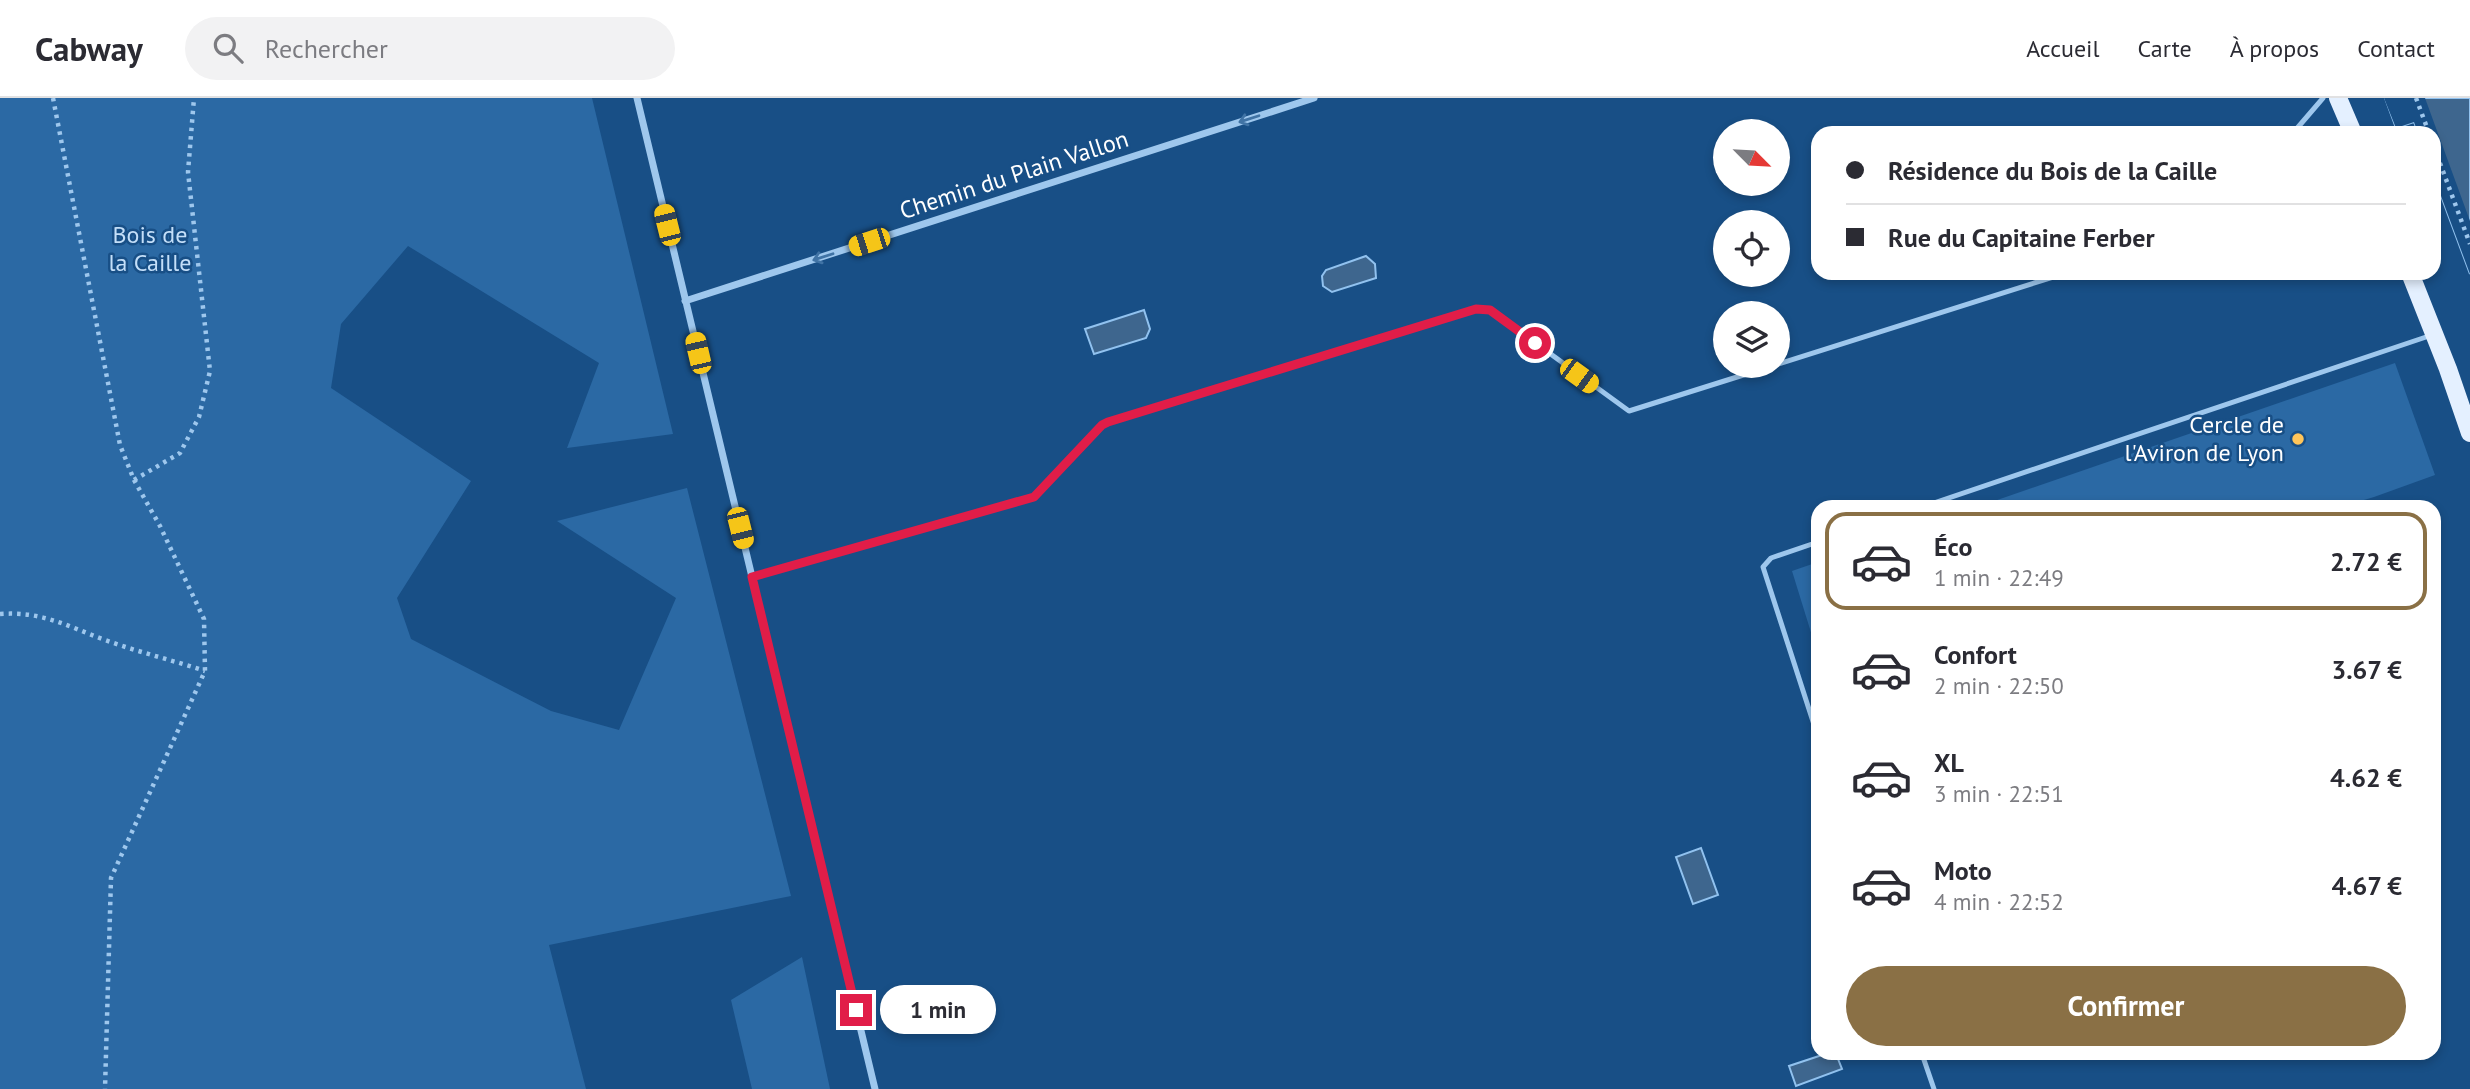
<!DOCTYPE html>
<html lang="fr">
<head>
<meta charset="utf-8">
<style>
  body { margin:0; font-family:"PT Sans",sans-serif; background:#f2f2f3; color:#2b2b33; height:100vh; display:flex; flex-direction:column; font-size:26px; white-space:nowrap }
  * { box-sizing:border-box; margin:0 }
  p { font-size:23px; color:#7c7c81 }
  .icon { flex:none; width:38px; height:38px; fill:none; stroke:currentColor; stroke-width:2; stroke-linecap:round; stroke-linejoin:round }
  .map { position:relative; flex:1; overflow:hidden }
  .drawer { position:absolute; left:1811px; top:402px; width:630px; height:560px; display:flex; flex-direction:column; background:#fff; border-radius:21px; box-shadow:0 4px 10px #0003 }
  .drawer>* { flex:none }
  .top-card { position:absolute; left:1811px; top:28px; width:630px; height:154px; border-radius:21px; box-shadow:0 4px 10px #0003; display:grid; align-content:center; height:154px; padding:0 35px; background:#fff }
  .needle { width:46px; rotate:114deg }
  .controls { position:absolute; left:1713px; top:21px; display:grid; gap:14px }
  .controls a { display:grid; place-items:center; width:77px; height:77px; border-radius:50%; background:#fff; box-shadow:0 4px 10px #0003; font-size:35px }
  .end { position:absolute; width:32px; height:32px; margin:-16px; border:9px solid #e11d48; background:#fff; box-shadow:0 0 0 4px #fff }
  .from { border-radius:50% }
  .bubble { position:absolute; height:49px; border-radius:24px; background:#fff; box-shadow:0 4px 10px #0003; font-size:23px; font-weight:800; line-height:49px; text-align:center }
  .car { position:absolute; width:21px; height:42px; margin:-21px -10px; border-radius:9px; box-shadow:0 0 5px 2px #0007; background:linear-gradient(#f5c518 24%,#345 0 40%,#f5c518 0 76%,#345 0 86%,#f5c518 0) }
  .top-card b { display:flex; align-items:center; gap:24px; height:66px; font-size:26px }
  .top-card b+b { border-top:2px solid #e1e1e2 }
  .top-card i { width:18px; height:18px; background:#2b2b33 }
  ul { padding:12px 0 0; list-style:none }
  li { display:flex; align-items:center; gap:21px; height:98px; margin:0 14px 10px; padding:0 21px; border:4px solid transparent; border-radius:21px }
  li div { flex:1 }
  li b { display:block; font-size:26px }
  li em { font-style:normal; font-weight:800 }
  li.selected { border-color:#8a7045 }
  li>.icon { width:63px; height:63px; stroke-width:1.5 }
  .primary-button { display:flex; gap:14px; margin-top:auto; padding:14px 35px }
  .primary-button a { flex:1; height:80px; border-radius:42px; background:#8a7045; color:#fff; font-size:28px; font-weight:800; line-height:80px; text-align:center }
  header { display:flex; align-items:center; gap:42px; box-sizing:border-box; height:98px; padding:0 35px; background:#fff; border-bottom:2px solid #e1e1e2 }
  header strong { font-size:33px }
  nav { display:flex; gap:38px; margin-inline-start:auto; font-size:24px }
  .search { width:490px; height:63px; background:#f2f2f3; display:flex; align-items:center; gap:18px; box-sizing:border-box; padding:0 24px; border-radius:38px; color:#7c7c81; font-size:26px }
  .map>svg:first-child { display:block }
  .green { fill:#2b69a4 }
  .water { fill:#3e668e; stroke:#91c2ef; stroke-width:2 }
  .pier { fill:#184f86 }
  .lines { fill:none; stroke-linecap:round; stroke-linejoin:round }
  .path { stroke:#9ec7ed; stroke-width:4.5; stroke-dasharray:3.5 5; stroke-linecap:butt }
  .lane { stroke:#9ec7ed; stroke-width:5 }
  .street { stroke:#9ec7ed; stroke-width:7 }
  .primary { stroke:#e4f0ff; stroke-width:18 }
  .oneway { stroke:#4073a5 }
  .route { stroke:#e11d48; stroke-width:9 }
  .poi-dot { fill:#ffc55a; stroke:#184f86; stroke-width:2.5 }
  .labels { text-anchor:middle; stroke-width:5; stroke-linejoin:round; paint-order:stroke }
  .street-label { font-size:24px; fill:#fff; stroke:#184f86 }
  .park-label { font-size:24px; fill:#c4dff9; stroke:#184f86 }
  .poi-label { font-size:24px; fill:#fff; stroke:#184f86; text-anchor:end }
</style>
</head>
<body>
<header>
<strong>Cabway</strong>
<div class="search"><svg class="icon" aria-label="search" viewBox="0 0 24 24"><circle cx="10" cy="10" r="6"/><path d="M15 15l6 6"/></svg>Rechercher</div>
<nav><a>Accueil</a><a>Carte</a><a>À propos</a><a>Contact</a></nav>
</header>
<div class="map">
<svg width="2470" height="991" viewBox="0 0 2470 991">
  <rect width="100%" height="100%" fill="#184f86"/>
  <path class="green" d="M 0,0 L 592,0 L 673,336 L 567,350 L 599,265 L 408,148 L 341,226 L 331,290 L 471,383 L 397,500 L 411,541 L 551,613 L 619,632 L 676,500 L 557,423 L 687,390 L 791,798 L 549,847 L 586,991 L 0,991 Z
    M 2395,265 L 2435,377 L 2374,399 L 2337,410 L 1977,409 Z
    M 1818,464 L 1818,557 L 1792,473 Z
    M 802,859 L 830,991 L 752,991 L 731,902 Z"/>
  <path class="water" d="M 2385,0 L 2470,0 L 2470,176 L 2434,79 L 2434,35 L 2418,35 L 2414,24 L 2396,30 Z
    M 1366,158 L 1375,166 L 1376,180 L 1332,194 L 1323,188 L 1322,178 L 1326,172 Z
    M 1144,212 L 1150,231 L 1146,240 L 1094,256 L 1085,231 Z
    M 1701,750 L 1718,797 L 1693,806 L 1676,759 Z
    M 1825,956 L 1836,956 L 1842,971 L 1796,988 L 1789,968 Z"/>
  <path class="pier" d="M 2384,0 L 2425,0 L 2470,123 L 2470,176 L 2434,79 L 2434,35 L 2418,35 L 2414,24 L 2396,30 Z"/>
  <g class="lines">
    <path class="path" d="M 53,0 L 120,347 L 134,382 L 160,428 L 204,521 L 205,573 L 111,780 L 105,991
      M 2416,0 L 2429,35
      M 2434,49 L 2470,146
      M 134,382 L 180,355 L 199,319 L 210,273 L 188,74 L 194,0
      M 0,516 C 42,513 67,528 105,542 C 138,554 172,562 205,573"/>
    <path class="lane" d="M 2293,35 L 2323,0
      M 1778,266 L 2066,175
      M 1919,410 L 2432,237
      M 1818,444 L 1771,460 L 1763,469 L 1818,639
      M 752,479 L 1035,399 L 1102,327 L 1108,324 L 1476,211 L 1490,212 L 1629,313 L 1772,268
      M 1922,956 L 1934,991"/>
    <path class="street" d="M 637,0 L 875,991
      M 685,203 L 1314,0"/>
    <path class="primary" d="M 2338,0 L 2353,35
      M 2410,175 L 2448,271 L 2470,335"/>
  </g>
  <defs><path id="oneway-shaft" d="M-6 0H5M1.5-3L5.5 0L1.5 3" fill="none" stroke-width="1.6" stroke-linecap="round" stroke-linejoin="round" transform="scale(1.75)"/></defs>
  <g class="oneway">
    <use href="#oneway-shaft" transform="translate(1249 21) rotate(162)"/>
    <use href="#oneway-shaft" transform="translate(823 159) rotate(162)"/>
  </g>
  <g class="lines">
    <path class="route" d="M 856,912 L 752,479 L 1034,399 L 1102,327 L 1108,324 L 1476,211 L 1490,212 L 1535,245"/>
  </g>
  <circle class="poi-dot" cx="2298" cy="341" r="7"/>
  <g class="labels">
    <g class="street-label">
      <text transform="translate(1014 77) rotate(-18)" y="8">Chemin du Plain Vallon</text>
    </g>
    <g class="park-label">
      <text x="150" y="145">Bois de<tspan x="150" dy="28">la Caille</tspan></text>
    </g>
    <g class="poi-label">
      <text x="2284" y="335">Cercle de<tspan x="2284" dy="28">l'Aviron de Lyon</tspan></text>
    </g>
  </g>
</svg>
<div class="controls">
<a><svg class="needle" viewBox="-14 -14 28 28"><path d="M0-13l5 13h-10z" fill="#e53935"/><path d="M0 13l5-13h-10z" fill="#7c7c81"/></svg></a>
<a><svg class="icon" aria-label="locate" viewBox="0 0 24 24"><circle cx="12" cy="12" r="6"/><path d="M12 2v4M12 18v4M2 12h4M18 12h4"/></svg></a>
<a><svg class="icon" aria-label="layers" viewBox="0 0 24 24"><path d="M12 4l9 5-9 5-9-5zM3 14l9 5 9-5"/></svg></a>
</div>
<i class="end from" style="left:1535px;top:245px"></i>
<i class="end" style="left:856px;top:912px"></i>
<div class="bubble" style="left:880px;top:887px;width:116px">1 min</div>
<i class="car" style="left:667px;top:127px;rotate:346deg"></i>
<i class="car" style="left:869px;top:144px;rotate:252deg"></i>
<i class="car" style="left:698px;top:255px;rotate:347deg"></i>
<i class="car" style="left:1579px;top:278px;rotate:126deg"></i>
<i class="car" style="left:740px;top:430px;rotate:166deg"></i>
<div class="top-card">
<b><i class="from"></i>Résidence du Bois de la Caille</b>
<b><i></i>Rue du Capitaine Ferber</b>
</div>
<section class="drawer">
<ul>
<li class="selected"><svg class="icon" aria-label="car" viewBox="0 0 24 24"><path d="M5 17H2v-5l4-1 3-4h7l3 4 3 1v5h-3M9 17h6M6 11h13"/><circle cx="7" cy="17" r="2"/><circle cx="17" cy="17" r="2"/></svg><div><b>Éco</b><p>1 min · 22:49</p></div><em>2.72 €</em></li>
<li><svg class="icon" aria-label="car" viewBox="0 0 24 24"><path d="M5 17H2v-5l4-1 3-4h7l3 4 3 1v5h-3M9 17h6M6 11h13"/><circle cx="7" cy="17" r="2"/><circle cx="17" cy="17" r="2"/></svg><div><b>Confort</b><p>2 min · 22:50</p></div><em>3.67 €</em></li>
<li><svg class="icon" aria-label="car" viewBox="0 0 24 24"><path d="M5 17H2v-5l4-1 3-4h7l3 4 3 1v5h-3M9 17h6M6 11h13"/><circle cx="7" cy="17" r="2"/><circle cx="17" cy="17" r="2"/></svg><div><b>XL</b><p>3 min · 22:51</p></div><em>4.62 €</em></li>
<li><svg class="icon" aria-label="car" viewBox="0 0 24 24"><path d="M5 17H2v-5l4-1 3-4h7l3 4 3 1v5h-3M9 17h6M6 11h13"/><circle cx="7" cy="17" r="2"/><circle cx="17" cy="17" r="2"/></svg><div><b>Moto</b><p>4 min · 22:52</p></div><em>4.67 €</em></li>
</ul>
<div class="primary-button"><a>Confirmer</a></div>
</section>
</div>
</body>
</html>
